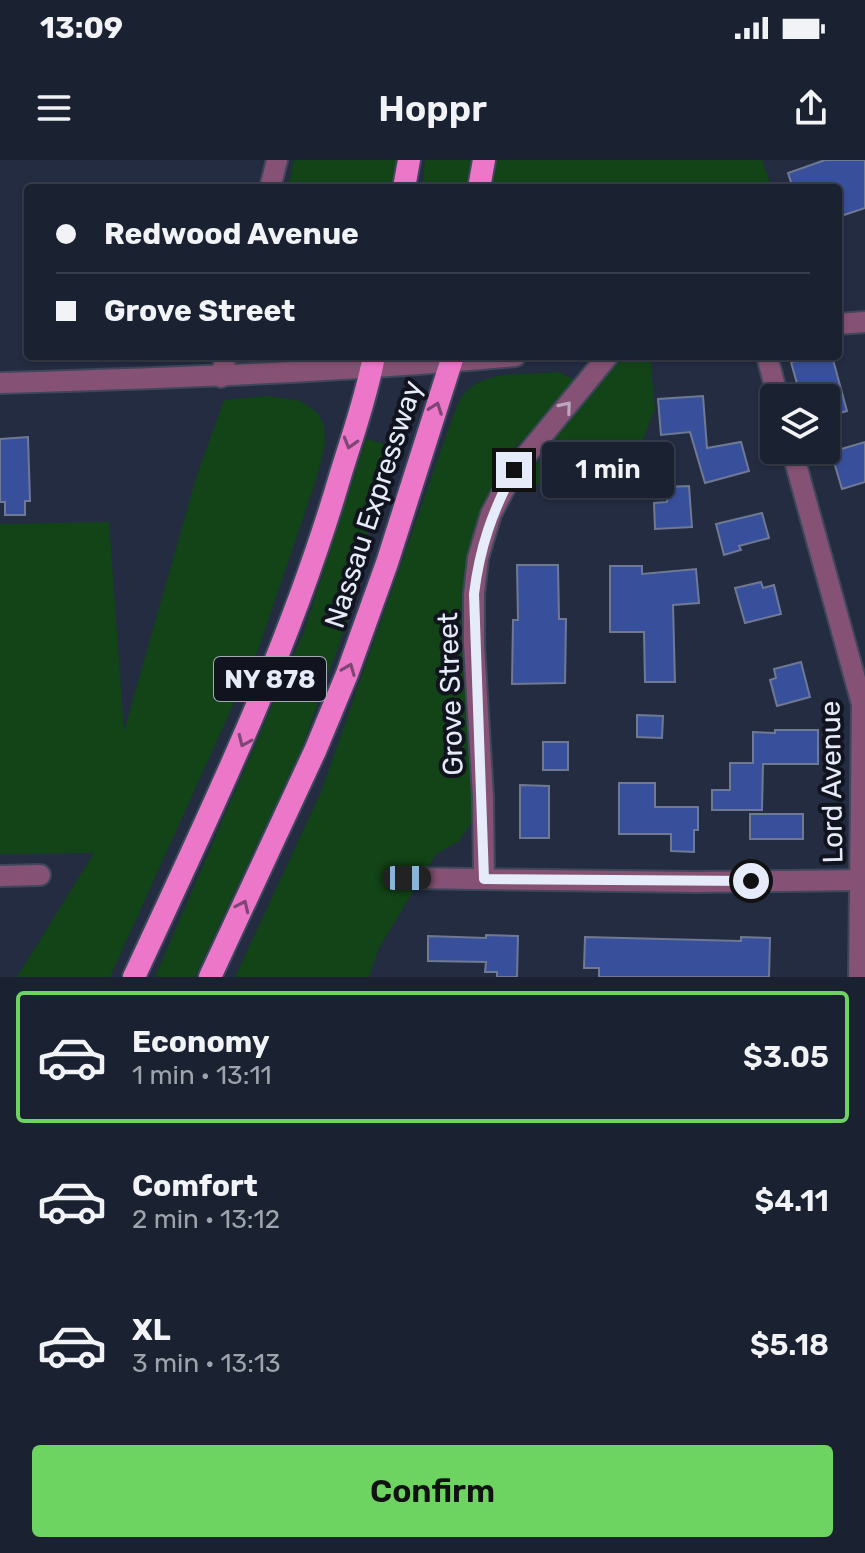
<!DOCTYPE html>
<html lang="en">
<head>
<meta charset="utf-8">
<style>
  body { margin:0; font-family:Rubik,sans-serif; background:#232939; color:#f1f3f6; height:100vh; display:flex; flex-direction:column; font-size:30px; white-space:nowrap }
  * { box-sizing:border-box; margin:0 }
  p { font-size:26px; color:#9fa3ab }
  .icon { flex:none; width:44px; height:44px; fill:none; stroke:currentColor; stroke-width:2; stroke-linecap:round; stroke-linejoin:round }
  .map { position:relative; height:817px; overflow:hidden }
  .sheet { display:flex; flex-direction:column; background:#1a2131; flex:1 }
  .sheet>* { flex:none }
  .banner { position:absolute; left:24px; top:24px; width:818px; height:176px; border-radius:8px; box-shadow:0 2px 6px #0004,0 0 0 2px #383e4d; display:grid; align-content:center; height:176px; padding:0 32px; background:#1a2131 }
  .buttons { position:absolute; left:760px; top:224px; display:grid; gap:16px }
  .buttons a { display:grid; place-items:center; width:80px; height:80px; border-radius:8px; background:#1a2131; box-shadow:0 2px 6px #0004,0 0 0 2px #383e4d; font-size:40px }
  .end { position:absolute; width:36px; height:36px; margin:-18px; border:10px solid #e5ebf9; background:#111; box-shadow:0 0 0 4px #111 }
  .from { border-radius:50% }
  .bubble { position:absolute; height:56px; border-radius:8px; background:#1a2131; box-shadow:0 2px 6px #0004,0 0 0 2px #383e4d; font-size:26px; font-weight:600; line-height:56px; text-align:center }
  .car { position:absolute; width:24px; height:48px; margin:-24px -12px; border-radius:10px; box-shadow:0 0 6px 2px #0007; background:linear-gradient(#222 24%,#8ab4d8 0 40%,#222 0 76%,#8ab4d8 0 86%,#222 0) }
  .banner b { display:flex; align-items:center; gap:28px; height:76px; font-size:30px }
  .banner b+b { border-top:2px solid #383e4d }
  .banner i { width:20px; height:20px; background:#f1f3f6 }
  ul { padding:14px 0 0; list-style:none }
  li { display:flex; align-items:center; gap:24px; height:132px; margin:0 16px 12px; padding:0 16px; border:4px solid transparent; border-radius:8px }
  li div { flex:1 }
  li b { display:block; font-size:30px }
  li em { font-style:normal; font-weight:600 }
  li.selected { border-color:#6dd361 }
  li>.icon { width:72px; height:72px; stroke-width:1.5 }
  .button { display:flex; gap:16px; margin-top:auto; padding:16px 32px }
  .button a { flex:1; height:92px; border-radius:8px; background:#6dd361; color:#111; font-size:32px; font-weight:600; line-height:92px; text-align:center }
  .status { display:flex; justify-content:space-between; align-items:center; height:56px; padding:0 40px; background:#1a2131; direction:ltr }
  .status svg { height:22px; fill:currentColor }
  header { display:flex; justify-content:space-between; align-items:center; height:104px; padding:0 32px; background:#1a2131; font-size:36px; font-weight:600 }
  .map>svg:first-child { display:block }
  .green { fill:#124417 }
  .building { fill:#38509c; stroke:#6f7993; stroke-width:2 }
  .lines { fill:none; stroke-linecap:round; stroke-linejoin:round }
  .minor-casing { stroke:#3e475b; stroke-width:24 }
  .tertiary-casing { stroke:#3e475b; stroke-width:24 }
  .trunk-casing { stroke:#3e475b; stroke-width:26 }
  .minor { stroke:#855174; stroke-width:20 }
  .tertiary { stroke:#855174; stroke-width:20 }
  .trunk { stroke:#ec77c9; stroke-width:22 }
  .oneway { stroke:#baa6bd }
  .oneway2 { stroke:#7e4674 }
  .route { stroke:#e5ebf9; stroke-width:10 }
  .labels { text-anchor:middle; stroke-width:8; stroke-linejoin:round; paint-order:stroke }
  .shield { fill:#11141e; stroke:#a5aab7; stroke-width:2 }
  .shield-label { font-size:26px; font-weight:bold; fill:#e5ebf9 }
  .street-label { font-size:28px; fill:#e5ebf9; stroke:#11141e }
</style>
</head>
<body>
<div class="status"><b>13:09</b><svg viewBox="0 0 49 12"><path d="M0 12V9h3v3zM5 12V6h3v6zM10 12V3h3v9zM15 12V0h3v12zM26 1h20v11H26zM47 4h2v5h-2z"/></svg></div>
<header><svg class="icon" aria-label="menu" viewBox="0 0 24 24"><path d="M4 6h16M4 12h16M4 18h16"/></svg>Hoppr<svg class="icon" aria-label="share" viewBox="0 0 24 24"><path d="M12 15V3M7 8l5-5 5 5M5 13v7h14v-7"/></svg></header>
<div class="map">
<svg width="865" height="817" viewBox="0 0 865 817">
  <rect width="100%" height="100%" fill="#232c41"/>
  <path class="green" d="M 294,0 L 405,0 L 400,28 L 288,28 Z
    M 425,0 L 476,0 L 471,28 L 422,28 Z
    M 488,0 L 762,0 L 772,28 L 484,28 Z
    M 650,196 L 655,249 L 622,332 L 523,323 C 542,298 597,214 620,202 C 629,196 640,196 650,196 Z
    M 558,212 L 573,219 L 573,226 L 543,262 L 504,297 L 475,369 L 464,445 L 475,658 L 458,682 L 436,694 L 379,788 L 369,817 L 235,817 L 321,632 L 448,270 C 453,259 456,244 463,235 C 483,209 529,215 558,212 Z
    M 268,236 L 301,241 L 318,253 L 324,266 L 325,284 L 317,317 L 258,490 L 110,817 L 17,817 L 94,693 L 0,694 L 0,364 L 109,362 L 124,571 L 196,318 L 224,240 Z
    M 366,279 L 396,287 L 363,387 L 354,443 L 301,590 L 195,817 L 155,817 L 303,474 Z"/>
  <path class="building" d="M 825,0 L 865,0 L 865,48 L 838,57 L 838,28 L 793,28 L 788,13 Z
    M 832,196 L 847,251 L 826,257 L 826,238 L 801,238 L 791,202 Z
    M 703,236 L 707,288 L 741,282 L 749,311 L 705,323 L 690,272 L 661,275 L 658,239 Z
    M 28,277 L 30,341 L 25,341 L 25,355 L 5,355 L 5,342 L 0,342 L 0,279 Z
    M 865,282 L 865,322 L 842,329 L 831,292 Z
    M 689,326 L 692,367 L 655,369 L 654,343 L 667,342 L 666,327 Z
    M 762,353 L 769,378 L 739,386 L 741,390 L 724,395 L 716,364 Z
    M 517,405 L 558,405 L 559,459 L 566,459 L 565,523 L 512,524 L 513,460 L 518,460 Z
    M 610,406 L 642,406 L 642,414 L 696,409 L 699,443 L 673,445 L 675,522 L 645,522 L 644,472 L 610,472 Z
    M 761,422 L 763,428 L 774,425 L 781,454 L 745,463 L 735,428 Z
    M 801,502 L 810,537 L 777,546 L 770,520 L 776,518 L 774,509 Z
    M 637,555 L 663,556 L 662,578 L 637,577 Z
    M 775,570 L 818,570 L 818,604 L 763,604 L 762,650 L 712,650 L 712,630 L 730,630 L 730,603 L 753,603 L 753,572 L 775,573 Z
    M 543,582 L 568,582 L 568,610 L 543,610 Z
    M 619,623 L 655,623 L 655,647 L 698,647 L 698,670 L 694,670 L 694,692 L 671,691 L 671,674 L 619,674 Z
    M 520,625 L 549,626 L 549,678 L 520,678 Z
    M 750,654 L 803,654 L 803,679 L 750,679 Z
    M 486,775 L 518,776 L 517,817 L 497,817 L 497,812 L 485,812 L 486,802 L 428,801 L 428,776 L 486,778 Z
    M 585,777 L 741,781 L 741,777 L 770,778 L 769,817 L 599,817 L 599,808 L 584,808 Z"/>
  <g class="lines">
    <defs>
      <path id="minor" d="M 270,28 L 277,0
        M 767,196 L 778,238
        M 221,217 L 226,196
        M 792,290 L 862,544 L 859,817
        M 0,716 L 40,715
        M 407,718 L 695,722 L 865,720
        M 484,719 L 483,637 L 474,485 L 474,434 L 478,398 L 491,354 L 514,310 L 608,196"/>
      <path id="tertiary" d="M 838,164 L 865,162
        M 0,223 C 172,218 344,212 515,196"/>
      <path id="trunk" d="M 404,28 L 409,0
        M 479,28 L 484,0
        M 134,817 C 211,651 290,488 341,313 C 353,274 367,235 374,196
        M 210,817 L 315,591 L 347,514 L 387,403 L 453,196"/>
    </defs>
    <use href="#minor" class="minor-casing"/>
    <use href="#tertiary" class="tertiary-casing"/>
    <use href="#trunk" class="trunk-casing"/>
    <use href="#minor" class="minor"/>
    <use href="#tertiary" class="tertiary"/>
    <use href="#trunk" class="trunk"/>
  </g>
  <defs><path id="oneway-chevron" d="M-2-3.5L2.5 0L-2 3.5" fill="none" stroke-width="1.6" stroke-linecap="round" stroke-linejoin="round" transform="scale(2)"/></defs>
  <use class="oneway" href="#oneway-chevron" transform="translate(566 247) rotate(-50)"/>
  <g class="oneway2">
    <use href="#oneway-chevron" transform="translate(436 248) rotate(-70)"/>
    <use href="#oneway-chevron" transform="translate(350 283) rotate(106)"/>
    <use href="#oneway-chevron" transform="translate(349 509) rotate(-68)"/>
    <use href="#oneway-chevron" transform="translate(244 581) rotate(114)"/>
    <use href="#oneway-chevron" transform="translate(243 746) rotate(-65)"/>
  </g>
  <g class="lines">
    <path class="route" d="M 514,310 C 492,353 480,386 474,434 L 484,719 L 751,721"/>
  </g>
  <g class="labels">
    <rect class="shield" x="214" y="497" width="112" height="44" rx="6"/>
    <g class="shield-label">
      <text x="270" y="528">NY 878</text>
    </g>
    <g class="street-label">
      <text transform="translate(373 344) rotate(-72)" y="10">Nassau Expressway</text>
      <text transform="translate(450 534) rotate(-92)" y="10">Grove Street</text>
      <text transform="translate(831 622) rotate(-91)" y="10">Lord Avenue</text>
    </g>
  </g>
</svg>
<div class="buttons">
<a><svg class="icon" aria-label="layers" viewBox="0 0 24 24"><path d="M12 4l9 5-9 5-9-5zM3 14l9 5 9-5"/></svg></a>
</div>
<i class="end from" style="left:751px;top:721px"></i>
<i class="end" style="left:514px;top:310px"></i>
<div class="bubble" style="left:542px;top:282px;width:132px">1 min</div>
<i class="car" style="left:407px;top:718px;rotate:90deg"></i>
<div class="banner">
<b><i class="from"></i>Redwood Avenue</b>
<b><i></i>Grove Street</b>
</div>
</div>
<section class="sheet">
<ul>
<li class="selected"><svg class="icon" aria-label="car" viewBox="0 0 24 24"><path d="M5 17H2v-5l4-1 3-4h7l3 4 3 1v5h-3M9 17h6M6 11h13"/><circle cx="7" cy="17" r="2"/><circle cx="17" cy="17" r="2"/></svg><div><b>Economy</b><p>1 min · 13:11</p></div><em>$3.05</em></li>
<li><svg class="icon" aria-label="car" viewBox="0 0 24 24"><path d="M5 17H2v-5l4-1 3-4h7l3 4 3 1v5h-3M9 17h6M6 11h13"/><circle cx="7" cy="17" r="2"/><circle cx="17" cy="17" r="2"/></svg><div><b>Comfort</b><p>2 min · 13:12</p></div><em>$4.11</em></li>
<li><svg class="icon" aria-label="car" viewBox="0 0 24 24"><path d="M5 17H2v-5l4-1 3-4h7l3 4 3 1v5h-3M9 17h6M6 11h13"/><circle cx="7" cy="17" r="2"/><circle cx="17" cy="17" r="2"/></svg><div><b>XL</b><p>3 min · 13:13</p></div><em>$5.18</em></li>
</ul>
<div class="button"><a>Confirm</a></div>
</section>
</body>
</html>
